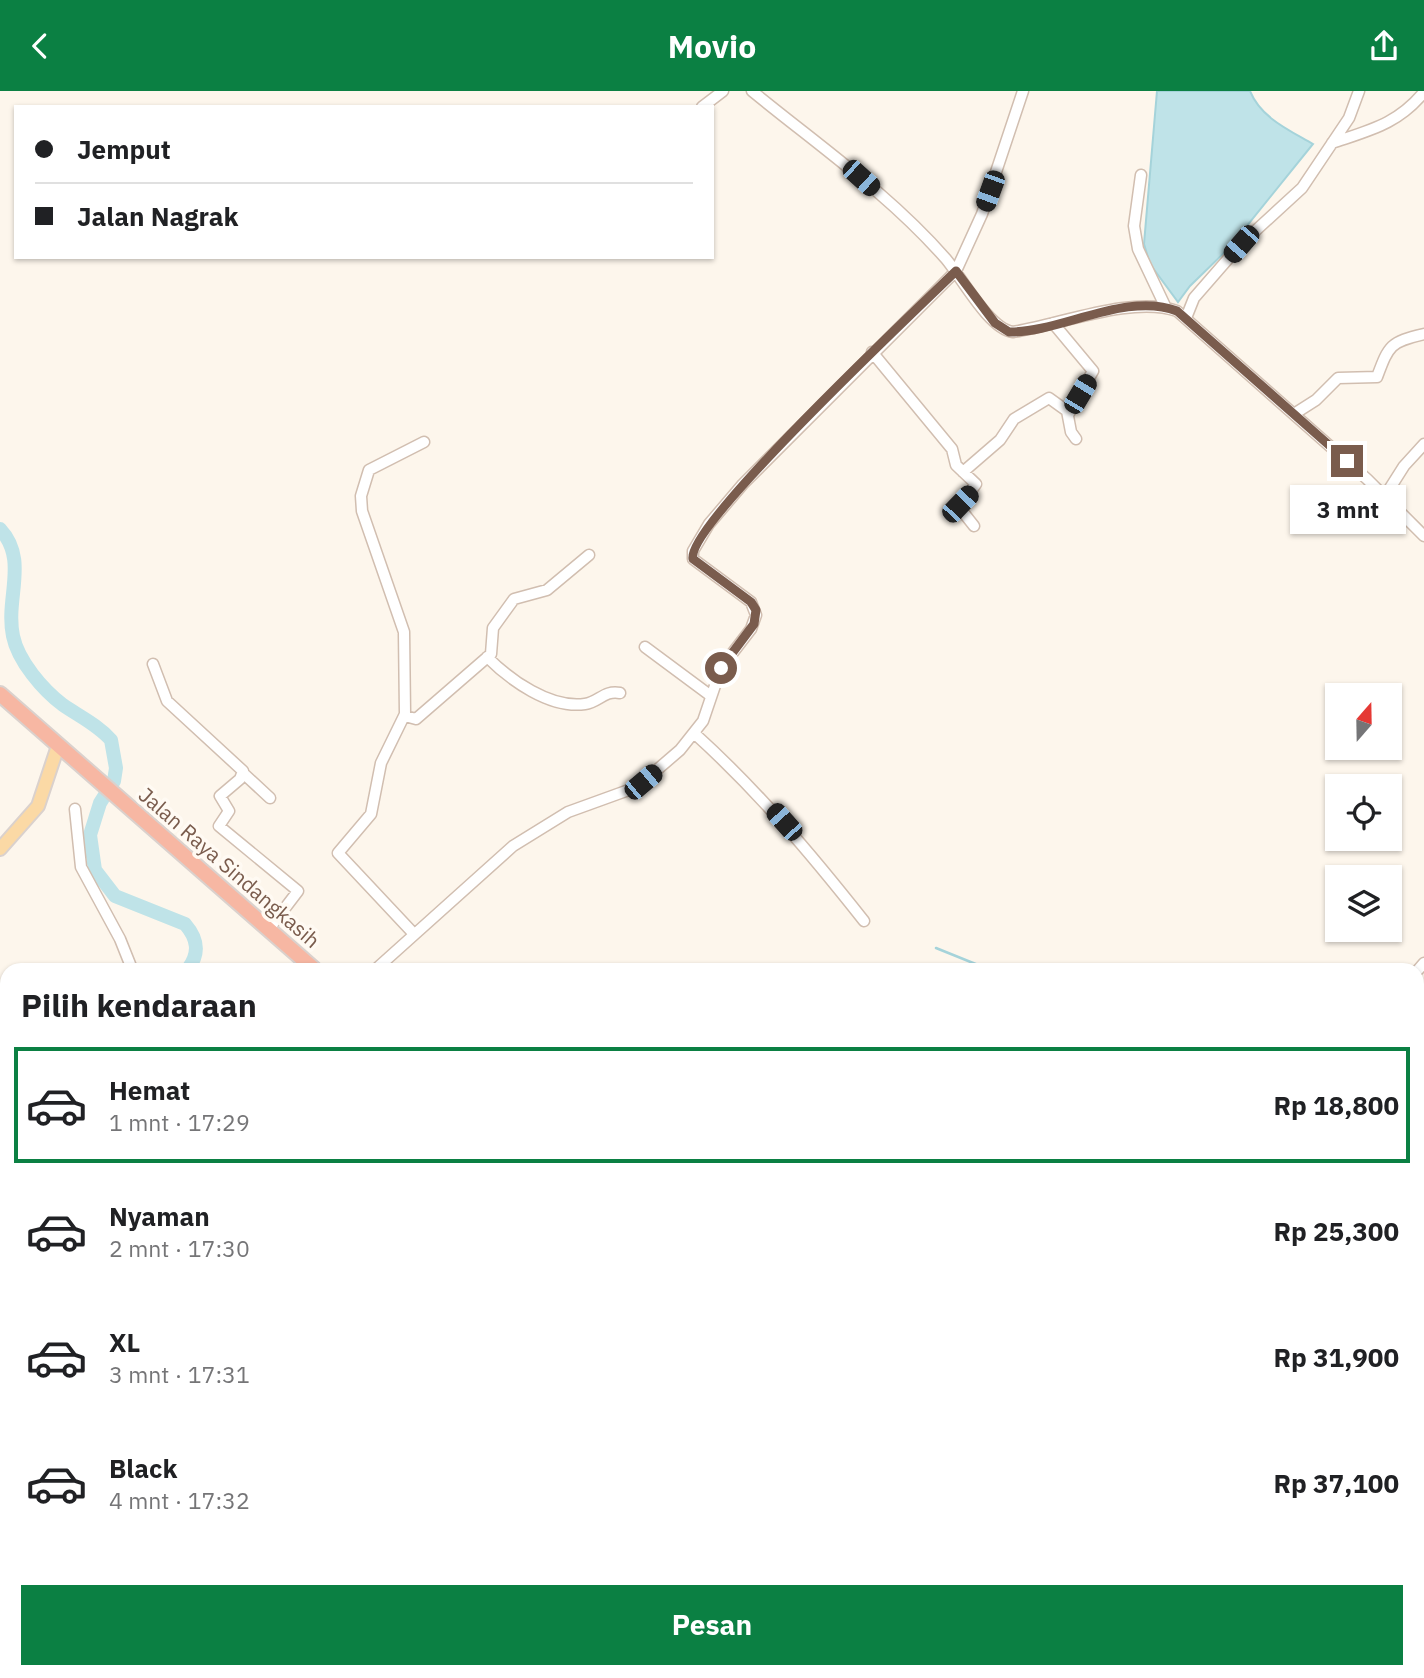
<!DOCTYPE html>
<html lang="id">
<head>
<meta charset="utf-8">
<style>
  body { margin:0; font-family:"IBM Plex Sans",sans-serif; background:#f2f2f2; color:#202124; height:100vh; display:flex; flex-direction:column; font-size:26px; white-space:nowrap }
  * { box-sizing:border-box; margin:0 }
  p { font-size:23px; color:#757577 }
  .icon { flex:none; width:38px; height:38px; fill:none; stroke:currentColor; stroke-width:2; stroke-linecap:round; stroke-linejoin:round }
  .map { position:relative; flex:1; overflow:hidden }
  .sheet { position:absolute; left:0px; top:872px; width:1424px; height:716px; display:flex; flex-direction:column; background:#fff; border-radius:21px 21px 0 0; box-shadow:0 2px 5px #0004 }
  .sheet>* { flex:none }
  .guide { position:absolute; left:14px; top:14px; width:700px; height:154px; border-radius:0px; box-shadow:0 2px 5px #0004; display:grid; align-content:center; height:154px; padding:0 21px; background:#fff }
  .needle { width:46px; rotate:20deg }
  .controls { position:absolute; left:1325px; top:592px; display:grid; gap:14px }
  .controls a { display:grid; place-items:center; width:77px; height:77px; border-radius:0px; background:#fff; box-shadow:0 2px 5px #0004; font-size:35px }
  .end { position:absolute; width:32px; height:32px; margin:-16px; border:9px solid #7a5c4d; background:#fff; box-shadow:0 0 0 4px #fff }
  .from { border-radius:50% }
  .bubble { position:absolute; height:49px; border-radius:0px; background:#fff; box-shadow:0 2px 5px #0004; font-size:23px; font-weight:800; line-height:49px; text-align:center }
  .car { position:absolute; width:21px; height:42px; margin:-21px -10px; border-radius:9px; box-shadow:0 0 5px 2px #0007; background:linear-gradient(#222 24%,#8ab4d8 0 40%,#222 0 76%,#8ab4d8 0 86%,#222 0) }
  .guide b { display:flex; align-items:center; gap:24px; height:66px; font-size:26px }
  .guide b+b { border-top:2px solid #e0e0e0 }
  .guide i { width:18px; height:18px; background:#202124 }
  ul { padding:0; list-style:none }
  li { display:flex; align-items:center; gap:21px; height:116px; margin:0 14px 10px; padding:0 7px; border:4px solid transparent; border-radius:0px }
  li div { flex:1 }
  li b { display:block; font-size:26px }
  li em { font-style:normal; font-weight:800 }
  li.current { border-color:#0b8043 }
  li>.icon { width:63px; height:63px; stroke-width:1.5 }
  h2 { padding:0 21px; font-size:32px; line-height:84px }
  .action { display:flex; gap:14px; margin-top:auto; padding:14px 21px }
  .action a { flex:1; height:80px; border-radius:0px; background:#0b8043; color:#fff; font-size:28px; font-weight:800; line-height:80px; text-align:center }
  header { display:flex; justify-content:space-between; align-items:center; height:91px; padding:0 21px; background:#0b8043; color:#fff; font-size:32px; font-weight:800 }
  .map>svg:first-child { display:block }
  .water { fill:#bfe3e8; stroke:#a5d3da; stroke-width:2 }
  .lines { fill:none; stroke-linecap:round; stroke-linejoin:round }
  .stream { stroke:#a5d3da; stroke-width:2.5 }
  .river { stroke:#bfe3e8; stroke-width:14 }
  .minor-casing { stroke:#d1beb0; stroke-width:13 }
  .major-casing { stroke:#dad1cd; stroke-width:16 }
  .highway-casing { stroke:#dad1cd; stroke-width:18 }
  .minor { stroke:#fff; stroke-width:10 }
  .major { stroke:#fbd9a5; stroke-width:12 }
  .highway { stroke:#f7b7a3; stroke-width:14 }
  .route { stroke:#7a5c4d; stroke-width:9 }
  .labels { text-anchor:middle; stroke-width:7; stroke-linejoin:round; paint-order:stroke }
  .street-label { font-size:21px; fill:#7a5c4d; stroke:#fffaf3 }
</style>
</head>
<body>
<header><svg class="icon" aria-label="back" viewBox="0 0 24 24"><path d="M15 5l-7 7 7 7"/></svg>Movio<svg class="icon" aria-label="share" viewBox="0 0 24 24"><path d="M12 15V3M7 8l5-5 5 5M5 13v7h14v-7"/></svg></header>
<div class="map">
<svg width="1424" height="1587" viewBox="0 0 1424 1587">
  <rect width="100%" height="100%" fill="#fdf6ec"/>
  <path class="water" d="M 1157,0 L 1250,0 C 1261,27 1289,39 1313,53 L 1229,157 L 1190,195 L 1178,211 L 1150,173 L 1144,153 Z"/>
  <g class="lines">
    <path class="stream" d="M 936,857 L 988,878
      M 1418,1292 L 1424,1292"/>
    <path class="river" d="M 0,438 C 29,469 5,507 13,545 C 18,570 43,599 63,614 C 79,625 98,634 111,649 L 116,677 L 114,690 L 100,712 L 90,744 L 95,779 L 115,805 L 185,833 C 198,848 200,862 188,878
      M 907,1580 L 917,1587"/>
    <defs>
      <path id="minor" d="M 752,0 C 818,54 889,103 946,168 C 962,187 989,238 1013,241 C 1059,234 1133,204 1177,220 L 1367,388 L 1424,445
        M 702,16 L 723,0
        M 1332,52 C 1370,39 1398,33 1424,1
        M 1141,84 L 1134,135 L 1138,158 L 1166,217
        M 1186,227 L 1194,207 L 1241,153 L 1302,97 L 1349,27 L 1359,0
        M 1053,232 L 1093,280 L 1068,324
        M 872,261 L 952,358 L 956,374 L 976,393 L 959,416 L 974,435
        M 1294,323 L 1316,309 L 1338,287 L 1377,286 C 1389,254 1390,251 1424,243
        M 963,381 L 1000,349 L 1014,328 L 1049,307 L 1067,320 L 1071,341 L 1076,348
        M 1385,405 L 1404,375 L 1424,353
        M 645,556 L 711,605
        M 487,566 C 510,589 550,618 585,613 C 599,611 604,599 620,602
        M 153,573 L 167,610 L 243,680 L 240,688 L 220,705 L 229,720 L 219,735 L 298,800 L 269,838
        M 405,625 L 416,628 L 491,563 L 493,537 L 514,508 L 547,499 L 589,464
        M 695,643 C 758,700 811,763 864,830
        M 243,682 L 270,707
        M 75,718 L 81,776 L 120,848 L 132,878
        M 414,843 L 338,762 L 371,723 L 381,672 L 405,623 L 404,541 L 362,420 L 361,405 L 369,379 L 424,351
        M 376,878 L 513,755 L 568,721 L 637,696 L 680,659 L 703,630 L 721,577 L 751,538 L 756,524 L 751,511 L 693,468 L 693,460 L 709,433 L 743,393 L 956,180 L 982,123 L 1023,0
        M 1418,879 L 1424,872
        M 0,993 L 7,979
        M 0,1074 L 7,1070
        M 0,1095 L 7,1105
        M 0,1179 L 7,1193
        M 0,1263 L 7,1258
        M 1418,1543 L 1424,1536
        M 391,1580 L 401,1587
        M 532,1580 L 538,1587
        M 1259,1587 L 1261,1580"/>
      <path id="major" d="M 0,758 L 38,715 L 58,655"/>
      <path id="highway" d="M 0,603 L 314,878
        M 1366,1580 L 1377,1587"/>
    </defs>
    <use href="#minor" class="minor-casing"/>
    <use href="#major" class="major-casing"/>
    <use href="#highway" class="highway-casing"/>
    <use href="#minor" class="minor"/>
    <use href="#major" class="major"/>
    <use href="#highway" class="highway"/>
  </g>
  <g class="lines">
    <path class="route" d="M 721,577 L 754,533 L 756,519 L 751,511 L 693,468 C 685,436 920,215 956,180 L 995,232 L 1009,241 C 1060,242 1126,200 1177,220 L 1347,370"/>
  </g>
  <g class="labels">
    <g class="street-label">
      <text transform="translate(229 777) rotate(41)" y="7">Jalan Raya Sindangkasih</text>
    </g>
  </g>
</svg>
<div class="controls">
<a><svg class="needle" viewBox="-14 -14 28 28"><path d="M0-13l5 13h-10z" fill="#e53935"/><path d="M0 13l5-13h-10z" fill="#757577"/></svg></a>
<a><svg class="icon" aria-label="locate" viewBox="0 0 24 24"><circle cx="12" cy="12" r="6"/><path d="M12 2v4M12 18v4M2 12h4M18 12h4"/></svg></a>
<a><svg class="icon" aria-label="layers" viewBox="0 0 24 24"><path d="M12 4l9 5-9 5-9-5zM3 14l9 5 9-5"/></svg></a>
</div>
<i class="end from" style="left:721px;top:577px"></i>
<i class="end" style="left:1347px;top:370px"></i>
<div class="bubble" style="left:1290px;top:394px;width:116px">3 mnt</div>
<i class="car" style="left:861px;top:87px;rotate:132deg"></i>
<i class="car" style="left:990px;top:100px;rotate:200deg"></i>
<i class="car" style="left:1241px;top:153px;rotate:221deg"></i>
<i class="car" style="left:1080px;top:303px;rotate:31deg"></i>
<i class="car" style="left:960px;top:413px;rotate:44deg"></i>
<i class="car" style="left:643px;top:691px;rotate:50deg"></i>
<i class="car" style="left:784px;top:731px;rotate:318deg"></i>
<div class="guide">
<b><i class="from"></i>Jemput</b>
<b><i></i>Jalan Nagrak</b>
</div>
<section class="sheet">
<h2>Pilih kendaraan</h2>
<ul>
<li class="current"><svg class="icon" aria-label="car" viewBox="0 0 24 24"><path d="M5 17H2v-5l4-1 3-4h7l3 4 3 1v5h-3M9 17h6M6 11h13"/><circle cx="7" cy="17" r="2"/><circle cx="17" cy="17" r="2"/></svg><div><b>Hemat</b><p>1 mnt · 17:29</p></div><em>Rp 18,800</em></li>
<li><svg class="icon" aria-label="car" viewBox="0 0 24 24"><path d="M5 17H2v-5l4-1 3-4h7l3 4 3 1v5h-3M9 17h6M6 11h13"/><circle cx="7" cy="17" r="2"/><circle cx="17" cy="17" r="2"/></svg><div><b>Nyaman</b><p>2 mnt · 17:30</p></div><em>Rp 25,300</em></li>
<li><svg class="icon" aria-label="car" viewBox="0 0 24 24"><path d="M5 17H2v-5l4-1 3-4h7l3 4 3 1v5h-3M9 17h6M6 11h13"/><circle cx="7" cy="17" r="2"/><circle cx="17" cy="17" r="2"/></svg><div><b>XL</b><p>3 mnt · 17:31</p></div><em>Rp 31,900</em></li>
<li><svg class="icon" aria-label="car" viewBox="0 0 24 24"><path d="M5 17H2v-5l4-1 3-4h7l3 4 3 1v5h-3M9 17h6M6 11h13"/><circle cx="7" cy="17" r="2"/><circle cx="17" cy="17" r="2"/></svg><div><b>Black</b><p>4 mnt · 17:32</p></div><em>Rp 37,100</em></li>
</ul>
<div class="action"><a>Pesan</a></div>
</section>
</div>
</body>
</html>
